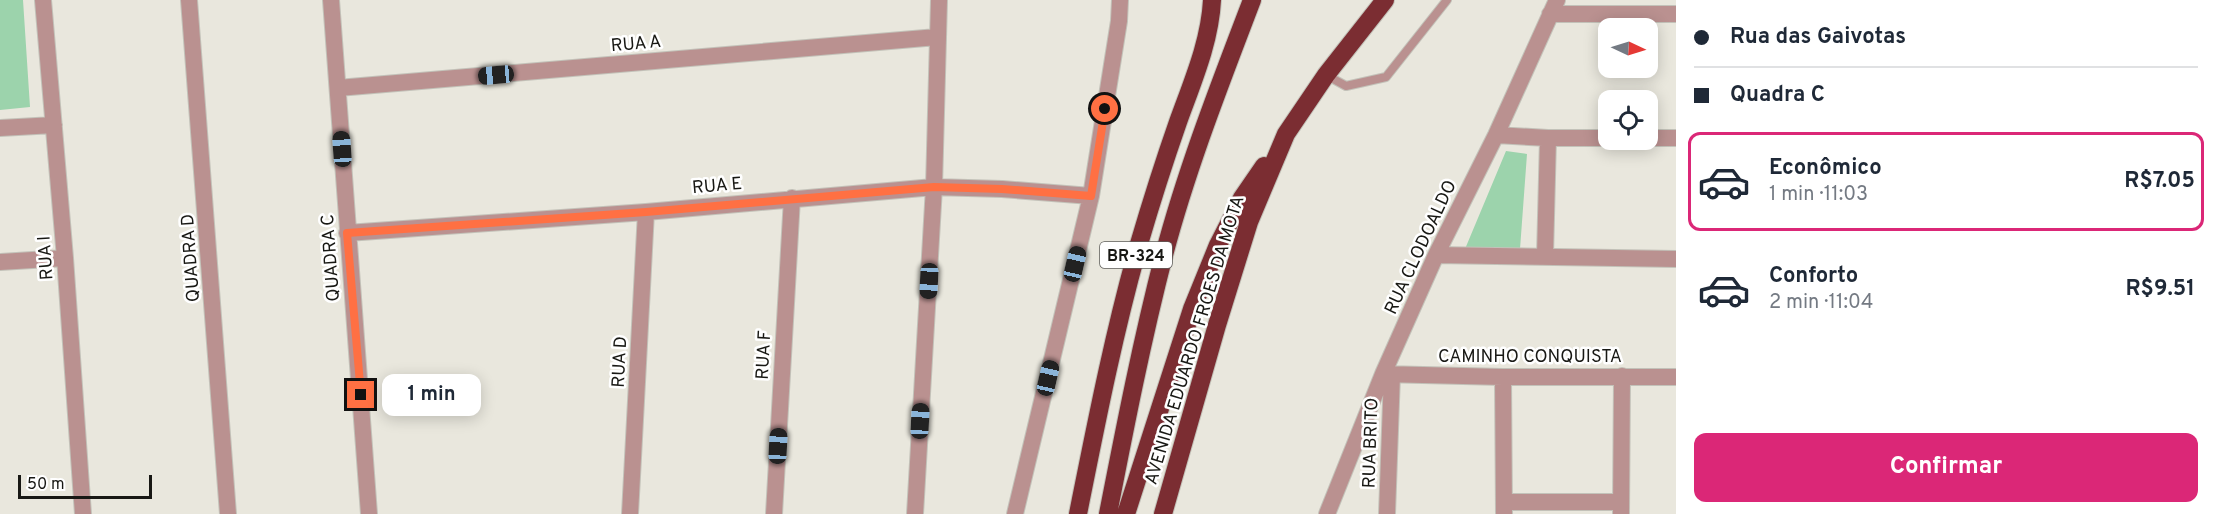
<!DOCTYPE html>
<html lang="pt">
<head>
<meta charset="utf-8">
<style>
  body { margin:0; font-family:Overpass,sans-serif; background:#f2f2f3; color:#1f2937; height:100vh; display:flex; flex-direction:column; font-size:22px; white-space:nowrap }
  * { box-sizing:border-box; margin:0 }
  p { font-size:20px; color:#747a83 }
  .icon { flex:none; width:33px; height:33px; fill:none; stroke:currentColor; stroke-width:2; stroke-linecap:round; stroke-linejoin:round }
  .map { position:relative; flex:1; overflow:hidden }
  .panel { display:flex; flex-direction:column; background:#fff; width:540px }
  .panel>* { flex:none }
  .banner { display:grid; align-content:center; height:132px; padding:0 18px; background:#fff }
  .needle { width:39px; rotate:94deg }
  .fabs { position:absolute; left:1598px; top:18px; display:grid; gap:12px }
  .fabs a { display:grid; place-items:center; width:60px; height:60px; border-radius:12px; background:#fff; box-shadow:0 3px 15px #0003; font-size:30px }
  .scale { position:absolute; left:18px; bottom:15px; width:134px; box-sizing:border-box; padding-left:6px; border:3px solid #181814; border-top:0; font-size:16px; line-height:21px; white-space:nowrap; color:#181814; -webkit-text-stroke:4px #fff; paint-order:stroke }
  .end { position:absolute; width:27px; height:27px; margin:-14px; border:8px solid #ff7043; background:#111; box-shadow:0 0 0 3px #111 }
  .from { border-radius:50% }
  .bubble { position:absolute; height:42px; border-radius:12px; background:#fff; box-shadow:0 3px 15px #0003; font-size:20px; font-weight:700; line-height:42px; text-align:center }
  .car { position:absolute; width:18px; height:36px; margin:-18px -9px; border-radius:8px; box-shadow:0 0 4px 2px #0007; background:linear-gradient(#222 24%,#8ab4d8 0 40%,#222 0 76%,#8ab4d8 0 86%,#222 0) }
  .banner b { display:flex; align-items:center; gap:21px; height:57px; font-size:22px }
  .banner b+b { border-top:2px solid #e0e1e3 }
  .banner i { width:15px; height:15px; background:#1f2937 }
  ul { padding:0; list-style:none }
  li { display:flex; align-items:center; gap:18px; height:99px; margin:0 12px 9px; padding:0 6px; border:3px solid transparent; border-radius:12px }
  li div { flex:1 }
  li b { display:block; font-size:22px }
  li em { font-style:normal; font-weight:700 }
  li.active { border-color:#db2777 }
  li>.icon { width:54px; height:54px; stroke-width:1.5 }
  .action { display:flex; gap:12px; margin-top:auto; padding:12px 18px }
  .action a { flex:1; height:69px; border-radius:12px; background:#db2777; color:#fff; font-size:24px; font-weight:700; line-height:69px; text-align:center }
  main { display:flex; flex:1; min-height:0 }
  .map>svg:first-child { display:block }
  .green { fill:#9cd3ac }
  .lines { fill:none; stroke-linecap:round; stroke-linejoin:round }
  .lane-casing { stroke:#c3c2b9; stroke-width:10 }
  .street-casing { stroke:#c3c2b9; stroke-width:18 }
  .highway-casing { stroke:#c3c2b9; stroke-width:20 }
  .lane { stroke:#ba9190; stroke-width:8 }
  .street { stroke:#ba9190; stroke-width:16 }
  .highway { stroke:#7b2d32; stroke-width:18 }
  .route { stroke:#ff7043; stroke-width:8 }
  .labels { text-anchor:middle; stroke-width:5; stroke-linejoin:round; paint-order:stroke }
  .shield { fill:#fff; stroke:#5d5d5a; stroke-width:1.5 }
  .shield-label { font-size:16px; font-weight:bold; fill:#181814 }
  .street-label { font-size:18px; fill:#181814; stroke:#fff }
</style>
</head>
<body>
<main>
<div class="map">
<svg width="1676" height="514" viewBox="0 0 1676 514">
  <rect width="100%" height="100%" fill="#e9e7dd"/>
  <path class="green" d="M 0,0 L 23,0 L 30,107 L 0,110 Z
    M 1506,151 L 1527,154 L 1520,249 L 1465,249 Z"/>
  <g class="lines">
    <defs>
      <path id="lane" d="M 1326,75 L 1346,86 L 1386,77 L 1447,0"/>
      <path id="street" d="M 43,0 L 65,258 L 83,514
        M 189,0 L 228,514
        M 331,0 L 369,514
        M 1550,14 L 1676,14
        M 338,88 L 937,37
        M 0,128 L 54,125
        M 1496,135 L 1548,138 L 1608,138
        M 1647,138 L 1676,138
        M 347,233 L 646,212 L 934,187 L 1002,189 L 1091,196
        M 1436,255 L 1676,259
        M 1545,256 L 1548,138
        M 0,262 L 65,258
        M 1383,374 L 1503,377 L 1676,377
        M 1503,377 L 1504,514
        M 1505,502 L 1621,502
        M 630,514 L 646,212
        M 774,514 L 792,198
        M 915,514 L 934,187 L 939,0
        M 1015,514 L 1091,196 L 1119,21 L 1120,0
        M 1327,514 L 1383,374 L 1436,255 L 1496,135 L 1557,0
        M 1387,514 L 1392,374
        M 1621,514 L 1622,376"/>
      <path id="highway" d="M 1078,514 C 1096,424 1114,332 1139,244 C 1151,203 1164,162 1178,122 C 1192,83 1210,42 1212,0
        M 1108,514 C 1125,427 1142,340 1164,255 C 1187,168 1220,84 1252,0
        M 1126,514 L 1192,309 L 1218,245 L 1242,198 L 1264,166
        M 1163,514 L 1217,325 L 1249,222 L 1286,134 L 1326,75 L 1385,0"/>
    </defs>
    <use href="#lane" class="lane-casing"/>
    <use href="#street" class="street-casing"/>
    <use href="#highway" class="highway-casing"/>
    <use href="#lane" class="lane"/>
    <use href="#street" class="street"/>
    <use href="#highway" class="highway"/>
  </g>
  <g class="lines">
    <path class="route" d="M 361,395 L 347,233 L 646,212 L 934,187 L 1002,189 L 1091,196 L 1105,109"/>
  </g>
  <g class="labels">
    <rect class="shield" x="1100" y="242" width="72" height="26" rx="4.5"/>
    <g class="shield-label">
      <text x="1136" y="261">BR-324</text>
    </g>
    <g class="street-label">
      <text transform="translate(636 43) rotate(-5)" y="6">RUA A</text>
      <text transform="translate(717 185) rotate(-5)" y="6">RUA E</text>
      <text transform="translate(1420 247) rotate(-65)" y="6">RUA CLODOALDO</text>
      <text transform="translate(45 258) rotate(-94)" y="6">RUA I</text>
      <text transform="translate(190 258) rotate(-94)" y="6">QUADRA D</text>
      <text transform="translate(330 258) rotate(-94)" y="6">QUADRA C</text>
      <text transform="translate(1194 340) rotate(-73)" y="6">AVENIDA EDUARDO FROES DA MOTA</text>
      <text transform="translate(763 355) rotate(-87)" y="6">RUA F</text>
      <text x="1530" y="362">CAMINHO CONQUISTA</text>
      <text transform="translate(619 362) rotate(-87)" y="6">RUA D</text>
      <text transform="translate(1370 443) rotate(-88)" y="6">RUA BRITO</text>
    </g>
  </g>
</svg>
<div class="fabs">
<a><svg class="needle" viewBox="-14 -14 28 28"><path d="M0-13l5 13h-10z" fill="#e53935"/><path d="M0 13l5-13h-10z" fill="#747a83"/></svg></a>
<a><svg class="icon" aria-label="locate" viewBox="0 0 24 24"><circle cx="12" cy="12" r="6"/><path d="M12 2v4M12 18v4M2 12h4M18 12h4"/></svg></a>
</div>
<div class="scale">50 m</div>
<i class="end from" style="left:1105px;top:109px"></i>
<i class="end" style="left:361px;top:395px"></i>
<div class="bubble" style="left:382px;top:374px;width:99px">1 min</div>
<i class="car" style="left:496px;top:75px;rotate:265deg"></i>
<i class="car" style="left:342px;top:149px;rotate:356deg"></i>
<i class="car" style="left:1075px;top:264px;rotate:13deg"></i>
<i class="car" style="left:929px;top:281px;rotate:183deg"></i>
<i class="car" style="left:1048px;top:378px;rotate:13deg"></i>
<i class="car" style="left:920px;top:421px;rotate:3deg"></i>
<i class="car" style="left:778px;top:446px;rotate:3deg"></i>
</div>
<section class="panel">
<div class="banner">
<b><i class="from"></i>Rua das Gaivotas</b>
<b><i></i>Quadra C</b>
</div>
<ul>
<li class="active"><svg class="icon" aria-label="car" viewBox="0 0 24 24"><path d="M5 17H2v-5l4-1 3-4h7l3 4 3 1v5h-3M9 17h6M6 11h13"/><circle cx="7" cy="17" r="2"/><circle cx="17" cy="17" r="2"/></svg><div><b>Econômico</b><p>1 min · 11:03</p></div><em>R$7.05</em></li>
<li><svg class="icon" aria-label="car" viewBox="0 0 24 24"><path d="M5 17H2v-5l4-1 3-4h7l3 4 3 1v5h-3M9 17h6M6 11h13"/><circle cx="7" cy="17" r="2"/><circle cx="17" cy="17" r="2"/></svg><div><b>Conforto</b><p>2 min · 11:04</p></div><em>R$9.51</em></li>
</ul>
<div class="action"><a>Confirmar</a></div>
</section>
</main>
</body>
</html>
